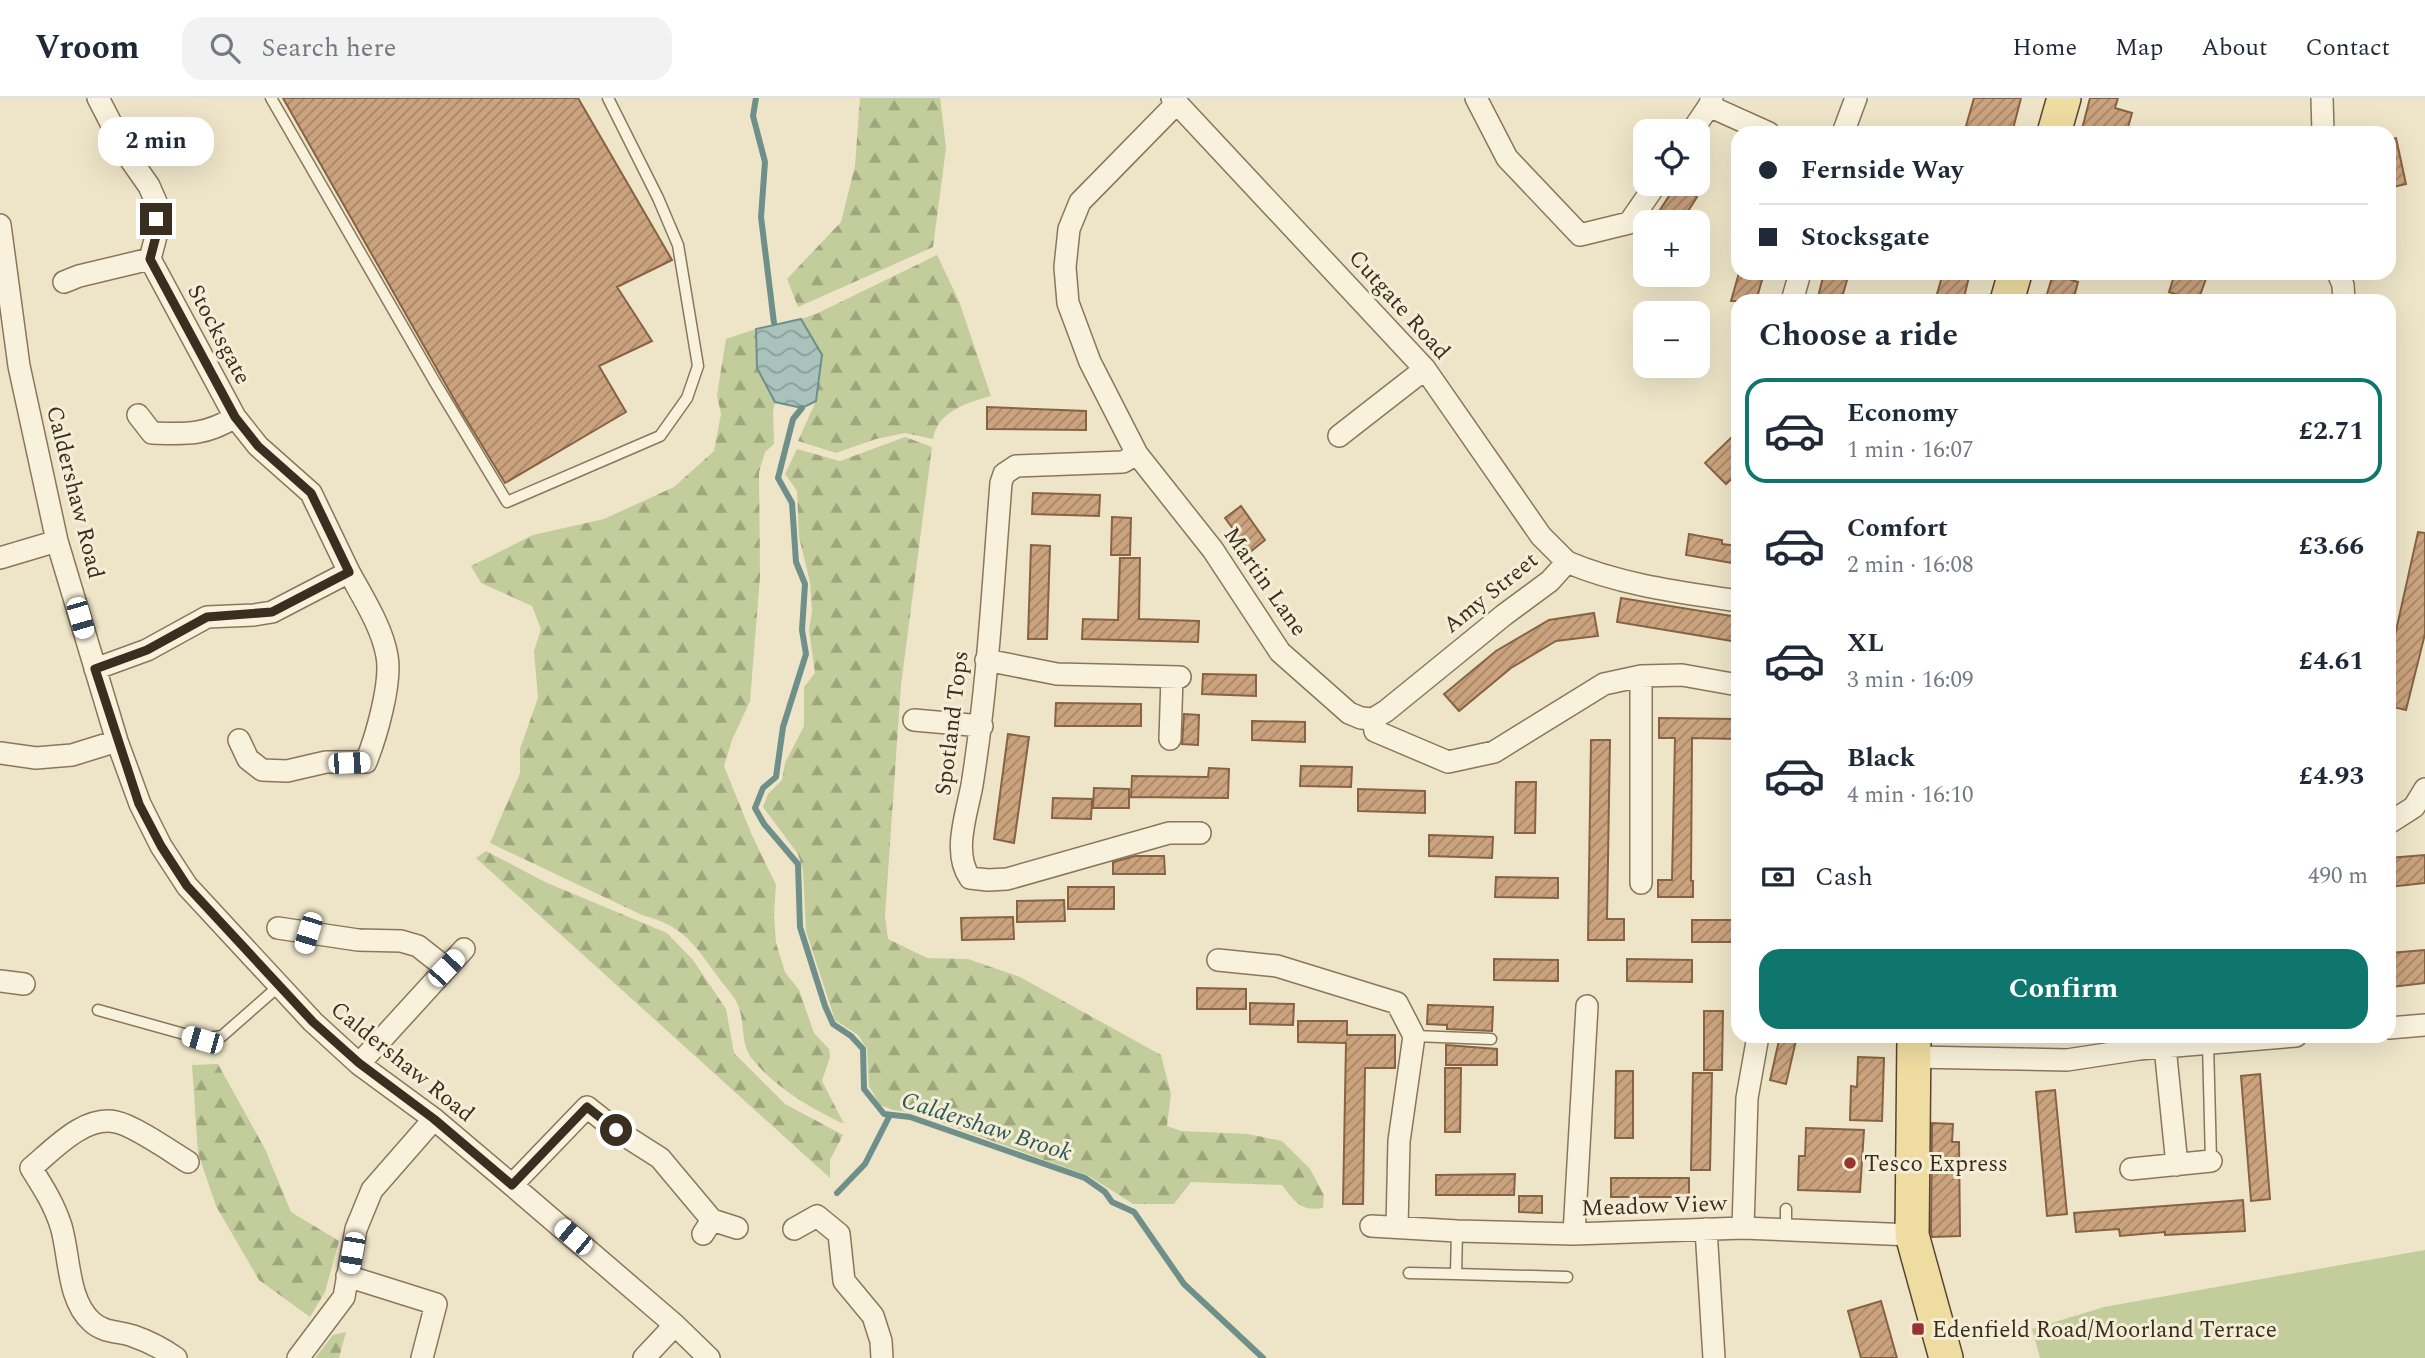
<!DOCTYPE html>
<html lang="en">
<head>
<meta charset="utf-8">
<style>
  body { margin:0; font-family:Spectral,serif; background:#f2f2f3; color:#1f2937; height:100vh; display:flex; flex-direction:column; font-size:26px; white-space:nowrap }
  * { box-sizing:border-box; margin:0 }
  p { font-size:23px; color:#747a83 }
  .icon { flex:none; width:38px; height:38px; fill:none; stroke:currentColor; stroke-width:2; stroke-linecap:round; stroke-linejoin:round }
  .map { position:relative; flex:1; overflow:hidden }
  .sheet { position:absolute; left:1731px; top:196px; width:665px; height:749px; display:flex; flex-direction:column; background:#fff; border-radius:21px; box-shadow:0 7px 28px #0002 }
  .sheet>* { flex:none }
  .hud { position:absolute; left:1731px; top:28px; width:665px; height:154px; border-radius:21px; box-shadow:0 7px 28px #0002; display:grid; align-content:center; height:154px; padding:0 28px; background:#fff }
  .fabs { position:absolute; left:1633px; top:21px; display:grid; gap:14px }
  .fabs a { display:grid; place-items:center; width:77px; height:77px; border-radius:14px; background:#fff; box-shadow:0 7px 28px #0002; font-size:35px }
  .end { position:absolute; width:32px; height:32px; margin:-16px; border:9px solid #3a2e20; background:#fff; box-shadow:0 0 0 4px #fff }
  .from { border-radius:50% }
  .bubble { position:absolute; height:49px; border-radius:21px; background:#fff; box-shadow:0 7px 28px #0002; font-size:23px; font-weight:700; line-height:49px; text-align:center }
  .car { position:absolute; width:21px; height:42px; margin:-21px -10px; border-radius:9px; box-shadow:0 0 5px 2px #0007; background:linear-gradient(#fff 24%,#345 0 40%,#fff 0 76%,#345 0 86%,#fff 0) }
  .hud b { display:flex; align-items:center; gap:24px; height:66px; font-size:26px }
  .hud b+b { border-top:2px solid #e0e1e3 }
  .hud i { width:18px; height:18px; background:#1f2937 }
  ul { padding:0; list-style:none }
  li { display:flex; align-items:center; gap:21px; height:105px; margin:0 14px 10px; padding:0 14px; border:4px solid transparent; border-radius:21px }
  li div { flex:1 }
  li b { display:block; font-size:26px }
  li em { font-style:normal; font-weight:700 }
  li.current { border-color:#0f766e }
  li>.icon { width:63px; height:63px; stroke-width:1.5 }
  h2 { padding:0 28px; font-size:32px; line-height:84px }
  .pay { display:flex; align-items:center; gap:18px; height:77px; padding:0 28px; font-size:26px }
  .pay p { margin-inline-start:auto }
  .action { display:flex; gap:14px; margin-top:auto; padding:14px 28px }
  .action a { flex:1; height:80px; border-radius:21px; background:#0f766e; color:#fff; font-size:28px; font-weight:700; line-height:80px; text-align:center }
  header { display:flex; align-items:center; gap:42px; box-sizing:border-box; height:98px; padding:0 35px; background:#fff; border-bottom:2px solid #e0e1e3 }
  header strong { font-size:33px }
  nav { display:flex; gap:38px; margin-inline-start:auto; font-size:24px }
  .search { width:490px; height:63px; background:#f2f2f3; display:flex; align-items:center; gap:18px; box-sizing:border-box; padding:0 24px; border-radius:21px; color:#747a83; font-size:26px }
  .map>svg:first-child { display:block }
  .green { fill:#c3cc9b }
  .forest { fill:url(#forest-firs) }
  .water { fill:url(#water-waves); stroke:#6f908a; stroke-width:2 }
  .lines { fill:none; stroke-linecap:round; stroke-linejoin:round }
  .stream { stroke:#6f908a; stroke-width:6 }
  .building { fill:url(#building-hatch); stroke:#886343; stroke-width:2 }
  .lane-casing { stroke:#89775d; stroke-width:13 }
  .street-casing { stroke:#89775d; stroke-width:24 }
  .primary-casing { stroke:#584531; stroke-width:36 }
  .lane { stroke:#f8f1db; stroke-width:10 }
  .street { stroke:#f8f1db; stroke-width:21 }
  .primary { stroke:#efdca1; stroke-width:33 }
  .route { stroke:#3a2e20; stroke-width:9 }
  .poi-dot { fill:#97342e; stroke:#f5eed7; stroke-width:2.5 }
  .labels { text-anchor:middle; stroke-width:6; stroke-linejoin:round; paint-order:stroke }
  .street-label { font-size:23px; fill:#3a2e20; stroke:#f5eed7 }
  .poi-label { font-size:23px; fill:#3a2e20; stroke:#f5eed7; text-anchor:start }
  .water-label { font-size:24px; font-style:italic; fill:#305959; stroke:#f5eed7 }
</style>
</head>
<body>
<header>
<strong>Vroom</strong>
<div class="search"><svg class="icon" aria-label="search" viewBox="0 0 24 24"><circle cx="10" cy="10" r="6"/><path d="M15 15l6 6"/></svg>Search here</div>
<nav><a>Home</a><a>Map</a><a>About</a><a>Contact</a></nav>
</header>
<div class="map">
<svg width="2425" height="1260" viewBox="0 0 2425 1260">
  <defs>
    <pattern id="forest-firs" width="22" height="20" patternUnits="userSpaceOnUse" patternTransform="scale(1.75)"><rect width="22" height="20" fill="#c3cc9b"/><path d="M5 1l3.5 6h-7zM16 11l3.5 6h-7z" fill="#9fa67e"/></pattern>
    <pattern id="water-waves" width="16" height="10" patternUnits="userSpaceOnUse" patternTransform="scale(1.75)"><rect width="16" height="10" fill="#a9c2bc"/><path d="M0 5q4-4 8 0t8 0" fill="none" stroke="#8b9e98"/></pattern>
    <pattern id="building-hatch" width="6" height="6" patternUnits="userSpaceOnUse" patternTransform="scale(1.75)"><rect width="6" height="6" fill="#cba37e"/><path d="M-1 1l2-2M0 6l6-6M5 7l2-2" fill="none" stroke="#a68567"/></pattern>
  </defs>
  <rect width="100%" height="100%" fill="#eee5c8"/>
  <path class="green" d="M 2425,1152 L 2425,1260 L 2040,1260 L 2032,1231 L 2104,1209 Z"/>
  <path class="forest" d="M 860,0 L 940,0 L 946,50 L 933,149 L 798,209 L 787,181 L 841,124 L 855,68 Z
    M 937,157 L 959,203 L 991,298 C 968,304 937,314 933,341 L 905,335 L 876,341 L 836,355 L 798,343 L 816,303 L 822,257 L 801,221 L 816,216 Z
    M 756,231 L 757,270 L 775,304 L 773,314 L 774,346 L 765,354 L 759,374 L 760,479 L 750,603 L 732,642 L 724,668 L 751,735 L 776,787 L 774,816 L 776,845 L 785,874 L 799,892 L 814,935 L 829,951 L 830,959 L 822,983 L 844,1026 C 812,1011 776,990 753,962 C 739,945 746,923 737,905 C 733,896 724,888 718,879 C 694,846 684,828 642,817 L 490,745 L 520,675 L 520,651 L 538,600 L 534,553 L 541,531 L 532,508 L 481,485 L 471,468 L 533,437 L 604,421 L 674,389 L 714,353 L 721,316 L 717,297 L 726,241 Z
    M 905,339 L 932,349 L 901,587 L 885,818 L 888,841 L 927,860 L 968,861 L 1020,879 L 1161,957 L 1171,996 L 1167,1028 L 1181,1033 L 1248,1036 L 1282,1043 L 1310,1071 L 1324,1097 L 1323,1110 C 1301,1114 1294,1103 1282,1087 L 1191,1084 L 1174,1106 L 1133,1106 L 1089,1078 L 915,1015 L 893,1012 L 880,1007 L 869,988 L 867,951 L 858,937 L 835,922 L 806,833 L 803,772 L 798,756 L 763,709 L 768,696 L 782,682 L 785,665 L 804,628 L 804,589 L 815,575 L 809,532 L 812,513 L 810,484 L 799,439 L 797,393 L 785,376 L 797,351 L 840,363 Z
    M 486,753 L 545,784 L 667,835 L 693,862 L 726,911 L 734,955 L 785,1006 L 843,1037 L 830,1062 L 830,1080 L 476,760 Z
    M 218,966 L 265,1051 L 291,1114 L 339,1143 L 325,1194 L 310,1219 L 259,1182 L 216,1108 L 198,1055 L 192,967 Z
    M 346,1234 L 339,1260 L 315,1260 L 333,1237 Z"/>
  <path class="water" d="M 801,221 L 822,257 L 816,303 L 802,310 L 775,304 L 757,270 L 756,231 Z"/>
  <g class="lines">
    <path class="stream" d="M 756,0 L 753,18 L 765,64 L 761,119 L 774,225
      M 802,310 L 793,321 L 778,380 L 792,405 L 796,464 L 805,486 L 802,532 L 806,556 L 783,629 L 776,679 L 763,690 L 755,710 L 764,726 L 798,766 L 800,829 L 825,908 L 833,926 L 851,938 L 863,951 L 864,991 L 884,1016 L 910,1019 L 1085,1080 L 1105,1094 L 1112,1104 L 1134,1114 L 1184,1186 L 1263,1260
      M 837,1095 L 865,1066 L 890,1017"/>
  </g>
  <path class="building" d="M 283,0 L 578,0 L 672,162 L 617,189 L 652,243 L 599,268 L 626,314 L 505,385 L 458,308 Z
    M 1974,0 L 2021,0 L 2012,35 L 1964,35 Z
    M 2090,0 L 2118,0 L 2115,10 L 2132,15 L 2127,33 L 2110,29 L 2108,35 L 2097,35 L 2082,31 Z
    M 2396,40 L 2406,86 L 2389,90 L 2389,41 Z
    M 1677,86 L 1697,99 L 1681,124 L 1652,124 Z
    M 1739,175 L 1764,175 L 1756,203 L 1731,203 Z
    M 1824,175 L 1849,175 L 1841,203 L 1817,203 Z
    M 1943,175 L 1970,175 L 1963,203 L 1935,203 Z
    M 2175,175 L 2208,175 L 2198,203 L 2169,194 Z
    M 2053,176 L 2078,184 L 2073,203 L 2045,203 Z
    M 987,309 L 1086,313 L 1086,332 L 987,331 Z
    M 1738,333 L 1738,375 L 1726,386 L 1705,365 Z
    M 1033,395 L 1100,397 L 1099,418 L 1032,416 Z
    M 1241,408 L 1265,442 L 1250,454 L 1225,420 Z
    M 1112,419 L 1131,420 L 1130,457 L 1111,457 Z
    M 2418,434 L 2425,435 L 2425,536 L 2406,612 L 2389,608 L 2389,564 Z
    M 1689,436 L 1722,442 L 1722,446 L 1738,448 L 1738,466 L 1686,457 Z
    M 1031,447 L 1050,448 L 1047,541 L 1028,541 Z
    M 1120,460 L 1140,460 L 1139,521 L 1199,523 L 1198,544 L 1082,541 L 1083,521 L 1118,522 Z
    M 1621,500 L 1738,519 L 1738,544 L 1617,524 Z
    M 1594,515 L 1598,538 L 1556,543 L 1511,570 L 1459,613 L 1444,596 L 1496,553 L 1549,522 Z
    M 1203,576 L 1256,577 L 1256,598 L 1202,596 Z
    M 1056,605 L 1141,606 L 1141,628 L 1055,628 Z
    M 1184,616 L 1199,617 L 1198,647 L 1182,646 Z
    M 1659,620 L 1738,621 L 1738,641 L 1692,640 L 1691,783 L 1693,783 L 1693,799 L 1658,799 L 1658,782 L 1672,782 L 1675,640 L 1659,640 Z
    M 1252,623 L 1305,624 L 1305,644 L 1252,642 Z
    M 1008,636 L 1029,639 L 1014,745 L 994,741 Z
    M 1591,642 L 1610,642 L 1607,821 L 1624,821 L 1624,842 L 1588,842 Z
    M 1301,668 L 1352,669 L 1351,689 L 1300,688 Z
    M 1209,670 L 1229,671 L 1228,700 L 1131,699 L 1132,678 L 1208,679 Z
    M 1516,684 L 1536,684 L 1535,735 L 1515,735 Z
    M 1094,690 L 1129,691 L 1129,710 L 1093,710 Z
    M 1358,691 L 1425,693 L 1425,715 L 1358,713 Z
    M 1053,700 L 1092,701 L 1091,721 L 1052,720 Z
    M 1429,737 L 1493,739 L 1492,760 L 1429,758 Z
    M 2425,757 L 2425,785 L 2389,789 L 2389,760 Z
    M 1135,758 L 1164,758 L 1165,776 L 1113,776 L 1113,764 Z
    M 1496,779 L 1558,780 L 1558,800 L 1495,799 Z
    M 1068,789 L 1114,789 L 1114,811 L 1068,811 Z
    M 1064,802 L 1065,823 L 1017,824 L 1017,803 Z
    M 1013,819 L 1014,841 L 962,842 L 961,820 Z
    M 1692,822 L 1738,822 L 1738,844 L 1692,844 Z
    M 2425,852 L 2425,885 L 2392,889 L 2390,855 Z
    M 1494,861 L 1558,862 L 1558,883 L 1494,882 Z
    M 1627,861 L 1692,862 L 1692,884 L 1627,883 Z
    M 1197,890 L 1246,891 L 1246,911 L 1197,911 Z
    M 1250,905 L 1294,906 L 1293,927 L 1250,926 Z
    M 1428,907 L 1493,909 L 1492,933 L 1447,931 L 1447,927 L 1427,926 Z
    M 1704,913 L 1723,913 L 1722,972 L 1704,972 Z
    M 1298,923 L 1347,923 L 1347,937 L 1395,937 L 1395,970 L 1365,970 L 1363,1106 L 1343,1106 L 1346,945 L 1298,944 Z
    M 1780,938 L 1797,938 L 1786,986 L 1770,982 Z
    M 1446,947 L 1497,951 L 1497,967 L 1446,967 Z
    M 1858,959 L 1884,960 L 1882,1023 L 1850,1022 L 1851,988 L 1857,989 Z
    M 1445,970 L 1461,970 L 1460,1034 L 1445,1034 Z
    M 1616,973 L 1633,973 L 1633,1040 L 1615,1040 Z
    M 1693,975 L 1712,975 L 1710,1072 L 1691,1072 Z
    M 2260,976 L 2270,1101 L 2251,1103 L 2241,978 Z
    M 2055,992 L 2067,1116 L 2047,1118 L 2036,994 Z
    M 1932,1025 L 1953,1026 L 1952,1044 L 1959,1044 L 1960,1138 L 1932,1139 L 1931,1134 Z
    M 1806,1030 L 1864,1032 L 1860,1094 L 1798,1092 L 1799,1058 L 1805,1058 Z
    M 1515,1076 L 1514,1097 L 1436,1097 L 1436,1077 Z
    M 1611,1080 L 1689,1080 L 1689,1099 L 1611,1099 Z
    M 1519,1098 L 1542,1098 L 1542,1115 L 1519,1114 Z
    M 2243,1102 L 2245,1133 L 2165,1137 L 2165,1134 L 2120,1138 L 2119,1131 L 2076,1134 L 2074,1115 Z
    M 1881,1203 L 1897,1260 L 1861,1260 L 1848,1213 Z"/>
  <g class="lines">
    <defs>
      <path id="lane" d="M 271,0 L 436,286 L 507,404 L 660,338 L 687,300 L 698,268 L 678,147 L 658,100 L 608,0
        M 98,912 L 202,941 L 222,938 L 279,888
        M 1414,938 L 1491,941
        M 2208,945 L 2211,1063
        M 1786,1132 L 1786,1111
        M 1457,1133 L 1456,1176 L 1567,1179
        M 1409,1175 L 1456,1176"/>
      <path id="street" d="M 98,0 L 128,58 L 149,88 L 156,104 L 156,138 L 150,161 L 235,319 L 258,348 L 311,395 L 349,474
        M 1172,0 L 1425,271 L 1541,438 L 1567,464
        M 1476,0 L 1507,60 L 1580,137 L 1629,125 L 1656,86
        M 2322,0 L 2323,35
        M 1177,5 L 1080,104 L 1069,131 L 1065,169 L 1068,205 L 1090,264 L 1137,356 L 1213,452 L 1280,554 L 1349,615 L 1361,620 L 1373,621 L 1375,633 L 1448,664 L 1494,654 L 1604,586 L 1641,578 L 1682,577 L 1738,587
        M 1709,8 L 1769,35
        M 1692,33 L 1709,8 L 1712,0
        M 1843,35 L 1856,0
        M 0,127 L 19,268 L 57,443 L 117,643 L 140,706 L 161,748 L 187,788 L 313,924 L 359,966 L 434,1021 L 512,1087 L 675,1227 L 709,1260
        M 2338,175 L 2343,187 L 2344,203
        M 64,184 L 79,178 L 150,161
        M 1792,203 L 1800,175
        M 138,317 L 152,335 C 185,336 205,338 235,319
        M 1339,338 L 1425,271
        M 1137,356 L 1123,364 L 1016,368 L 1004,376 L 1001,385 C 993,485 988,587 972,687 C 967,715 952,755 970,780 L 988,782 L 1007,781 L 1169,735 L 1200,735
        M 0,460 L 57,443
        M 986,562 L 1057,576 L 1180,579
        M 95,571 L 147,552 L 207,519 L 254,517 L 272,514 L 349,474 C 363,500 382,529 387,558 C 392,585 376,639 366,664 L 326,664 L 287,673 L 262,672 L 248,661 L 239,642
        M 1373,621 L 1386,613 L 1504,517 L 1550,483 L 1567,464 C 1621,487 1679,494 1738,503
        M 914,622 L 982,628
        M 1170,641 L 1172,579
        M 0,655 L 36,660 L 72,657 L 117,643
        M 2389,725 L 2414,709 L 2425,691
        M 1641,785 L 1641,578
        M 278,830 L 358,842 L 401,843 L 418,848 L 446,870
        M 1218,862 L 1277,868 L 1397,905 L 1414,938 L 1399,1043 L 1397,1129
        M 0,883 L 24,886
        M 2389,930 L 2425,927
        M 2165,949 L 2177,1067
        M 1913,959 L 2067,962 L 2139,951 L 2296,938
        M 359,966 L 464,851
        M 2131,1071 L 2211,1063
        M 512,1087 L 587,1009 L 616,1032 L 660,1060 L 712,1122
        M 1371,1128 L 1457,1133 L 1574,1136 L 1743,1130 L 1912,1137
        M 1743,1130 L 1747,1000 L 1758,938
        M 794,1131 L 817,1118 L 839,1136 L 844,1183 L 873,1218 L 881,1243 L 882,1260
        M 1706,1131 L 1714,1260
        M 703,1136 L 712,1122 L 737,1130
        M 1574,1136 L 1587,908
        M 347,1178 L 436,1206 L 422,1260
        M 176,1260 C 163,1251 148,1243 133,1238 C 119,1233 104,1235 92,1224 C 67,1202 70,1158 61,1128 C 54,1106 43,1089 31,1070 C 53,1052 84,1017 116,1024 C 133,1027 172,1054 188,1064
        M 298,1260 L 344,1199 L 356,1131 L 372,1092 L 434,1021
        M 644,1260 L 675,1227"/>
      <path id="primary" d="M 2054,35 L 2064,0
        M 2007,203 L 2015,175
        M 1914,938 L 1912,1137 L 1946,1260"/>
    </defs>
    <use href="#lane" class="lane-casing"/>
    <use href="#street" class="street-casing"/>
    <use href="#primary" class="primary-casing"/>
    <use href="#lane" class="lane"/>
    <use href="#street" class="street"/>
    <use href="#primary" class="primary"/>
  </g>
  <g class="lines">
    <path class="route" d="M 156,121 L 156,138 L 150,161 L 235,319 L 258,348 L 311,395 L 349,474 L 272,514 L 207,519 L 147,552 L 95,571 L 139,706 L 161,748 L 187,788 L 313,924 L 359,965 L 434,1021 L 512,1087 L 587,1009 L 616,1032"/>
  </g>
  <g class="poi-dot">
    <circle cx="1850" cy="1065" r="7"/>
    <rect x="1911" y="1224" width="14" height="14" rx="3.5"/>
  </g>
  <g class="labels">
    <g class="street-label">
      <text transform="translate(1400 206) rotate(48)" y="8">Cutgate Road</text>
      <text transform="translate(220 236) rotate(62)" y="8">Stocksgate</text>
      <text transform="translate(76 394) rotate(76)" y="8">Caldershaw Road</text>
      <text transform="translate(1266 483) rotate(55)" y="8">Martin Lane</text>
      <text transform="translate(1490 494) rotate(-39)" y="8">Amy Street</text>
      <text transform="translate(951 625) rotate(-83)" y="8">Spotland Tops</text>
      <text transform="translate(403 963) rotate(39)" y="8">Caldershaw Road</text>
      <text transform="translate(1654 1107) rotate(-2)" y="8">Meadow View</text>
    </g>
    <g class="poi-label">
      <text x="1864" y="1073">Tesco Express</text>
      <text x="1932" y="1239">Edenfield Road/Moorland Terrace</text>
    </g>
    <g class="water-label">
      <text transform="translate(987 1028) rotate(18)" y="8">Caldershaw Brook</text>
    </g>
  </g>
</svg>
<div class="fabs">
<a><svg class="icon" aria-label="locate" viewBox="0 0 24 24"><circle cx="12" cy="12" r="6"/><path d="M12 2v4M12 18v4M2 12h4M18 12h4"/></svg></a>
<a>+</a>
<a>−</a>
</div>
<i class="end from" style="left:616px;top:1032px"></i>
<i class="end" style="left:156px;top:121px"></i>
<div class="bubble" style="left:98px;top:19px;width:116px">2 min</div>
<i class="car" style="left:80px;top:520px;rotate:164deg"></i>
<i class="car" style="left:349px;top:665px;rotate:88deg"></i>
<i class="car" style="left:308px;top:835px;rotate:197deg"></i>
<i class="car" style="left:446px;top:870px;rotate:43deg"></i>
<i class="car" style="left:202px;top:942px;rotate:286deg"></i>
<i class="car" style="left:573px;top:1139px;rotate:310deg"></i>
<i class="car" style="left:352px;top:1155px;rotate:190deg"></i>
<div class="hud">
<b><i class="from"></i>Fernside Way</b>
<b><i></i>Stocksgate</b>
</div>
<section class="sheet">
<h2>Choose a ride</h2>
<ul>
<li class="current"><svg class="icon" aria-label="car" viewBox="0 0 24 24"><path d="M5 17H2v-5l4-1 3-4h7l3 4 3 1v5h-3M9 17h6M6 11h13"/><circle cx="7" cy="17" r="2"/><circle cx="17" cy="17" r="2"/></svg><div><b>Economy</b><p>1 min · 16:07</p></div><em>£2.71</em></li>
<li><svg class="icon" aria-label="car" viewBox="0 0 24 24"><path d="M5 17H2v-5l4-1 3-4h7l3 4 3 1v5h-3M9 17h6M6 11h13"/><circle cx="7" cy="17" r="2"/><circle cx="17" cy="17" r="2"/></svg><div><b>Comfort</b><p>2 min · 16:08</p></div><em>£3.66</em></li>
<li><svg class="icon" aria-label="car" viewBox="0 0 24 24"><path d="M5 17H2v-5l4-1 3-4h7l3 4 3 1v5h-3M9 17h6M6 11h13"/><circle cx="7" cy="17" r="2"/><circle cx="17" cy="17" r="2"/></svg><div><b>XL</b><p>3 min · 16:09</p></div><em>£4.61</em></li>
<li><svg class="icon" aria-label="car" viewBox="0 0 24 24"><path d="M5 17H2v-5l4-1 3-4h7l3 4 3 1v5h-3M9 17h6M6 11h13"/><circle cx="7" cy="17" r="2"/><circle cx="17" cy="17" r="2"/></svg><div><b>Black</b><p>4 min · 16:10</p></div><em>£4.93</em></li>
</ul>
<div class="pay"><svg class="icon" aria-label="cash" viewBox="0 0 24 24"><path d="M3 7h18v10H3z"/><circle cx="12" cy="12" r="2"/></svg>Cash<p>490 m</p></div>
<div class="action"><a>Confirm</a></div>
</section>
</div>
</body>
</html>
